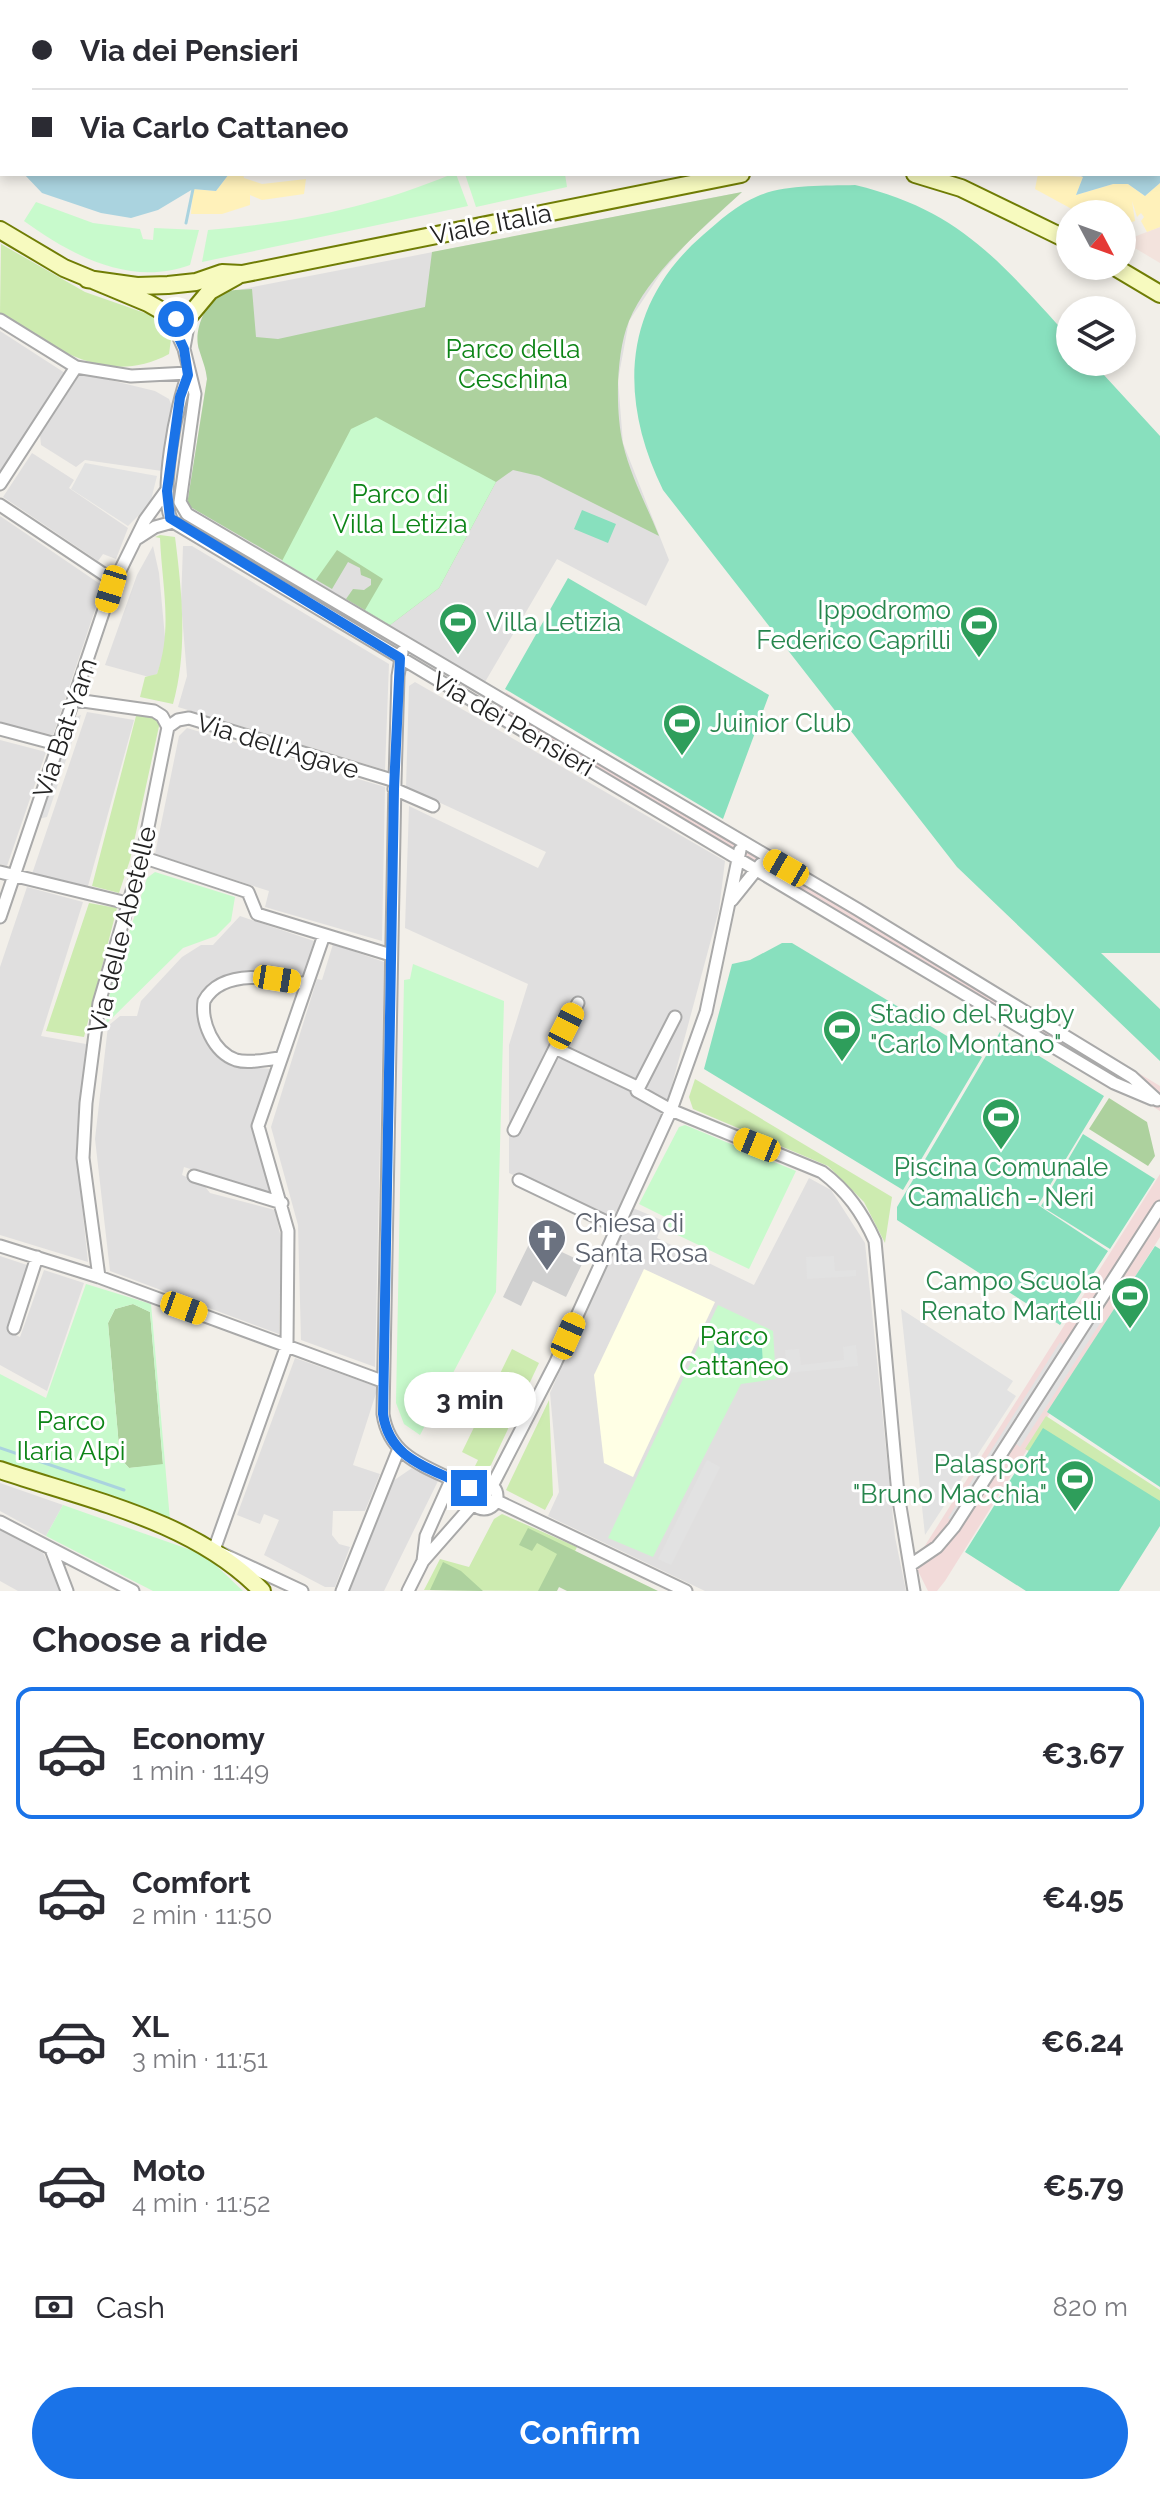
<!DOCTYPE html>
<html lang="en">
<head>
<meta charset="utf-8">
<style>
  body { margin:0; font-family:Raleway,sans-serif; background:#f7f7f7; color:#2b2b33; height:100vh; display:flex; flex-direction:column; font-size:30px; white-space:nowrap }
  * { box-sizing:border-box; margin:0 }
  p { font-size:26px; color:#7c7c81 }
  .icon { flex:none; width:44px; height:44px; fill:none; stroke:currentColor; stroke-width:2; stroke-linecap:round; stroke-linejoin:round }
  .map { position:relative; height:1591px; overflow:hidden }
  .side { display:flex; flex-direction:column; background:#fff; flex:1 }
  .side>* { flex:none }
  .banner { position:absolute; left:0px; top:0px; width:1160px; height:176px; box-shadow:0 4px 12px #0003; display:grid; align-content:center; height:176px; padding:0 32px; background:#fff }
  .needle { width:52px; rotate:131deg }
  .controls { position:absolute; left:1056px; top:200px; display:grid; gap:16px }
  .controls a { display:grid; place-items:center; width:80px; height:80px; border-radius:50%; background:#fff; box-shadow:0 4px 12px #0003; font-size:40px }
  .end { position:absolute; width:36px; height:36px; margin:-18px; border:10px solid #1a73e8; background:#fff; box-shadow:0 0 0 4px #fff }
  .from { border-radius:50% }
  .bubble { position:absolute; height:56px; border-radius:28px; background:#fff; box-shadow:0 4px 12px #0003; font-size:26px; font-weight:700; line-height:56px; text-align:center }
  .car { position:absolute; width:24px; height:48px; margin:-24px -12px; border-radius:10px; box-shadow:0 0 6px 2px #0007; background:linear-gradient(#f5c518 24%,#345 0 40%,#f5c518 0 76%,#345 0 86%,#f5c518 0) }
  .banner b { display:flex; align-items:center; gap:28px; height:76px; font-size:30px }
  .banner b+b { border-top:2px solid #e1e1e2 }
  .banner i { width:20px; height:20px; background:#2b2b33 }
  ul { padding:0; list-style:none }
  li { display:flex; align-items:center; gap:24px; height:132px; margin:0 16px 12px; padding:0 16px; border:4px solid transparent; border-radius:16px }
  li div { flex:1 }
  li b { display:block; font-size:30px }
  li em { font-style:normal; font-weight:700 }
  li.active { border-color:#1a73e8 }
  li>.icon { width:72px; height:72px; stroke-width:1.5 }
  h2 { padding:0 32px; font-size:36px; line-height:96px }
  .pay { display:flex; align-items:center; gap:20px; height:88px; padding:0 32px; font-size:30px }
  .pay p { margin-inline-start:auto }
  .action { display:flex; gap:16px; margin-top:auto; padding:16px 32px }
  .action a { flex:1; height:92px; border-radius:48px; background:#1a73e8; color:#fff; font-size:32px; font-weight:700; line-height:92px; text-align:center }
  .map>svg:first-child { display:block }
  .residential { fill:#e0dfdf }
  .commercial { fill:#f2dad9 }
  .education { fill:#ffffe5 }
  .religious { fill:#d0d0d0 }
  .military { fill:#f3e3dd }
  .grass { fill:#cdebb0 }
  .forest { fill:#add19e }
  .sand { fill:#fff1ba }
  .park { fill:#c8facc; fill-rule:evenodd }
  .pitch { fill:#88e0be }
  .parking { fill:#e2e2e2 }
  .water { fill:#aad3df }
  .lines { fill:none; stroke-linecap:round; stroke-linejoin:round }
  .stream { stroke:#aad3df; stroke-width:3 }
  .street-casing { stroke:#a9a9a9; stroke-width:15 }
  .secondary-casing { stroke:#707d05; stroke-width:20 }
  .street { stroke:#fff; stroke-width:11 }
  .secondary { stroke:#f7fabf; stroke-width:16 }
  .route { stroke:#1a73e8; stroke-width:10 }
  .labels { text-anchor:middle; stroke-width:6; stroke-linejoin:round; paint-order:stroke }
  .street-label { font-size:26px; fill:#222; stroke:#fff }
  .park-label { font-size:26px; fill:#0c8416; stroke:#fff }
  .leisure-label { font-size:26px; fill:#27864d; stroke:#fff; text-anchor:end }
  .worship-label { font-size:26px; fill:#5b616d; stroke:#fff; text-anchor:start }
</style>
</head>
<body>
<div class="map">
<svg width="1160" height="1591" viewBox="0 0 1160 1591">
  <rect width="100%" height="100%" fill="#f2efe9"/>
  <path class="residential" d="M 742,192 L 689,241 L 661,273 L 629,321 L 618,380 L 623,443 L 669,560 L 646,606 L 557,559 L 485,682 L 187,505 L 207,379 L 205,362 L 198,348 L 198,333 L 206,308 L 222,293 Z
    M 0,331 L 65,373 L 0,472 Z
    M 81,373 L 155,391 L 169,399 L 172,407 L 162,471 L 85,460 L 76,467 L 41,445 L 40,435 Z
    M 32,453 L 74,480 L 69,488 L 128,528 L 116,559 L 103,554 L 98,561 L 3,497 Z
    M 0,516 L 103,586 L 53,735 L 0,723 Z
    M 153,546 L 159,573 L 166,648 L 157,674 L 149,677 L 105,665 L 137,575 Z
    M 183,546 L 192,546 L 389,664 L 385,770 L 178,707 L 187,676 L 181,602 Z
    M 415,682 L 725,861 L 719,910 L 669,1096 L 613,1222 L 509,1173 L 509,1045 L 528,984 L 405,928 L 409,806 L 538,868 L 546,852 L 406,787 L 409,686 Z
    M 87,712 L 134,720 L 88,886 L 32,874 Z
    M 187,728 L 385,787 L 382,941 L 265,907 L 269,891 L 155,854 L 179,736 Z
    M 0,740 L 46,752 L 7,866 L 0,864 Z
    M 27,887 L 83,902 L 41,1036 L 86,1044 L 76,1149 L 88,1262 L 0,1235 L 0,967 Z
    M 240,916 L 314,941 L 304,975 L 266,969 L 230,973 L 211,983 L 200,1002 L 200,1025 L 216,1055 L 235,1066 L 272,1069 L 254,1134 L 270,1194 L 184,1167 L 182,1175 L 203,1184 L 210,1193 L 275,1210 L 281,1238 L 279,1334 L 110,1271 L 95,1139 L 108,1026 L 120,1016 L 137,1016 L 141,1001 L 182,957 L 201,945 L 213,945 Z
    M 333,944 L 384,962 L 375,1367 L 301,1340 L 298,1225 L 271,1127 L 317,979 L 322,980 Z
    M 809,1178 L 831,1190 L 865,1243 L 895,1537 L 906,1591 L 705,1591 L 548,1516 L 559,1492 L 550,1393 L 633,1208 L 664,1221 L 657,1238 L 754,1285 Z
    M 0,1256 L 30,1266 L 7,1331 L 20,1337 L 44,1270 L 84,1283 L 47,1391 L 0,1365 Z
    M 295,1358 L 378,1387 L 353,1465 L 380,1474 L 365,1511 L 333,1511 L 332,1535 L 339,1544 L 350,1547 L 335,1587 L 325,1587 L 264,1555 L 279,1520 L 264,1514 L 260,1524 L 237,1515 Z
    M 412,1468 L 438,1481 L 384,1591 L 348,1591 L 393,1481 Z
    M 0,1483 L 63,1505 L 46,1536 L 0,1511 Z
    M 0,1530 L 43,1553 L 63,1591 L 18,1591 L 0,1581 Z"/>
  <path class="commercial" d="M 506,692 L 1160,1086 L 1160,1111 L 496,708 Z
    M 1160,1174 L 1160,1237 L 945,1581 L 937,1591 L 928,1591 L 914,1563 Z"/>
  <path class="education" d="M 644,1269 L 715,1302 L 633,1477 L 604,1463 L 594,1375 Z"/>
  <path class="religious" d="M 532,1238 L 583,1262 L 566,1297 L 533,1281 L 521,1306 L 503,1297 Z"/>
  <path class="military" d="M 1160,227 L 1160,263 L 1123,241 Z"/>
  <path class="grass" d="M 1,244 L 85,292 L 159,318 L 172,332 L 169,354 C 106,388 53,347 0,313 Z
    M 160,535 L 175,537 C 182,592 188,650 173,704 L 140,697 L 145,677 L 157,674 C 173,628 162,586 160,538 L 155,537 Z
    M 136,716 L 161,717 L 130,860 L 119,893 L 92,886 Z
    M 89,903 L 117,908 L 84,1037 L 46,1031 Z
    M 695,1079 L 892,1197 L 885,1243 L 864,1202 L 828,1166 L 693,1109 L 689,1097 Z
    M 512,1349 L 539,1363 L 491,1465 L 480,1473 L 473,1470 L 478,1460 L 462,1452 Z
    M 549,1400 L 553,1495 L 545,1510 L 506,1490 Z
    M 1046,1416 L 1160,1490 L 1160,1518 L 1025,1449 Z
    M 502,1514 L 577,1547 L 556,1591 L 424,1590 L 440,1559 L 469,1567 L 494,1519 Z"/>
  <path class="forest" d="M 742,192 C 705,226 648,274 629,321 C 616,352 615,411 623,444 C 630,475 647,506 659,536 L 539,476 L 513,470 L 496,482 L 439,588 L 390,625 L 346,599 L 353,589 L 364,590 L 371,585 L 371,579 L 361,575 L 360,568 L 348,562 L 332,589 L 187,505 L 207,379 C 206,368 202,360 199,349 C 193,332 205,303 221,294 C 228,289 243,290 252,289 L 256,337 L 278,339 L 425,307 L 432,252 Z
    M 1109,1098 L 1147,1122 L 1155,1156 L 1148,1166 L 1089,1129 Z
    M 133,1304 L 150,1312 L 163,1465 L 129,1468 L 120,1458 L 108,1323 L 115,1309 Z
    M 528,1528 L 658,1591 L 567,1591 L 559,1587 L 557,1591 L 538,1591 L 557,1554 L 537,1543 L 532,1551 L 519,1545 Z
    M 443,1562 L 461,1571 L 483,1591 L 430,1590 Z"/>
  <path class="sand" d="M 229,174 L 243,174 L 244,178 L 262,184 L 306,179 L 304,194 L 262,200 L 250,195 L 250,205 L 222,214 L 191,214 L 193,189 L 216,191 Z
    M 1038,174 L 1083,177 L 1076,195 L 1113,184 L 1128,184 L 1145,196 L 1160,183 L 1160,227 L 1147,232 L 1141,221 L 1144,217 L 1141,213 L 1137,217 L 1132,201 L 1135,221 L 1122,225 L 1122,214 L 1081,214 L 1035,189 Z"/>
  <path class="park" d="M 452,174 L 456,174 L 468,206 L 202,262 L 208,230 C 294,223 373,207 452,174 Z
    M 465,174 L 565,174 L 567,187 L 476,207 Z
    M 36,202 L 93,223 L 140,229 L 143,239 L 153,240 L 154,228 L 199,230 L 190,265 C 130,287 71,255 24,221 Z
    M 376,417 L 496,482 L 439,588 L 390,625 L 365,610 L 383,579 L 337,550 L 315,581 L 282,561 L 351,429 Z
    M 155,872 L 235,897 L 231,921 L 216,936 L 183,948 L 106,1024 L 110,991 L 147,878 Z
    M 413,964 L 504,1001 L 496,1292 L 420,1435 L 404,1424 L 396,1403 L 404,980 L 410,979 Z
    M 685,1125 L 796,1171 L 749,1269 L 665,1229 L 669,1219 L 639,1204 L 679,1127 Z
    M 86,1284 L 151,1304 L 170,1520 L 0,1460 L 0,1374 L 46,1398 ZM 133,1304 L 150,1312 L 163,1464 L 129,1468 L 120,1458 L 108,1323 L 115,1309 Z
    M 718,1305 L 773,1331 L 776,1379 L 741,1384 L 653,1557 L 608,1538 Z
    M 63,1505 L 205,1555 L 243,1591 L 153,1591 L 46,1536 Z"/>
  <path class="pitch" d="M 855,185 C 960,210 1000,262 1070,338 L 1070,362 L 1092,362 L 1160,436 L 1160,953 L 1101,953 L 1160,1009 L 1160,1061 L 957,867 L 663,490 C 618,398 622,305 703,235 C 719,221 738,204 758,196 C 786,184 824,186 855,185 Z
    M 582,510 L 616,524 L 608,543 L 574,529 Z
    M 568,578 L 769,695 L 723,819 L 505,689 Z
    M 782,943 L 792,943 L 982,1057 L 903,1190 L 704,1069 L 732,964 L 750,960 Z
    M 1000,1032 L 1104,1096 L 1038,1205 L 1108,1251 L 1060,1325 L 897,1220 L 897,1207 Z
    M 1083,1134 L 1155,1179 L 1110,1249 L 1041,1206 Z
    M 1155,1246 L 1160,1249 L 1160,1487 L 1047,1412 Z
    M 761,1333 L 763,1364 L 715,1366 L 714,1336 Z
    M 1043,1428 L 1160,1501 L 1160,1526 L 1119,1591 L 1026,1591 L 965,1552 Z"/>
  <path class="parking" d="M 85,463 L 157,476 L 150,504 L 128,526 L 71,489 Z
    M 81,715 L 47,817 L 37,819 L 72,718 Z
    M 834,1256 L 835,1271 L 856,1270 L 856,1276 L 807,1279 L 806,1257 Z
    M 901,1309 L 1013,1381 L 1007,1390 L 1016,1396 L 925,1535 Z
    M 1097,1315 L 1103,1319 L 1020,1447 L 1015,1443 Z
    M 1060,1342 L 1064,1345 L 951,1520 L 948,1518 Z
    M 856,1345 L 858,1366 L 787,1373 L 785,1350 L 799,1349 L 801,1365 L 844,1360 L 843,1347 Z
    M 707,1460 L 720,1467 L 671,1565 L 658,1559 Z"/>
  <path class="water" d="M 0,0 L 278,0 L 2,2 L 0,137 Z
    M 517,0 L 1160,0 L 1160,183 L 1145,196 L 1128,184 L 1113,184 L 1076,195 L 1083,177 L 1077,174 L 1158,174 L 1158,2 Z
    M 24,174 L 229,174 L 216,191 L 193,189 L 158,210 L 131,218 L 101,213 L 42,193 Z"/>
  <g class="lines">
    <path class="stream" d="M 186,223 L 193,189
      M 0,1448 L 124,1490"/>
    <defs>
      <path id="street" d="M 169,316 L 184,349 L 195,394 L 180,502 L 187,514 L 857,909 L 1132,1077 L 1157,1100
        M 0,320 L 76,367 L 131,376 L 188,373
        M 184,348 L 190,315
        M 188,375 C 177,400 157,502 173,522 L 1114,1083 L 1152,1099
        M 0,484 L 76,367
        M 0,505 L 114,581
        M 138,538 L 155,527 L 173,522
        M 402,652 L 398,676 L 395,781 L 383,1414 C 390,1462 434,1468 473,1490
        M 76,700 L 154,711 L 162,716 L 168,727
        M 168,727 L 178,720 L 189,718 L 395,781
        M 0,729 L 60,745
        M 394,789 L 433,806
        M 142,857 L 248,892 L 257,914 L 391,955
        M 0,872 L 127,903
        M 732,900 L 761,864
        M 0,917 L 111,589 L 145,520 L 166,491
        M 578,1003 L 555,1048 L 639,1088
        M 675,1017 L 637,1091 L 671,1110 L 822,1172 C 847,1191 862,1212 875,1241 L 898,1494 L 914,1591
        M 281,1058 C 267,1059 249,1064 236,1060 C 213,1052 201,1022 204,1001 C 222,967 277,978 307,984
        M 514,1130 L 555,1048
        M 194,1176 L 282,1203
        M 519,1180 L 617,1227
        M 0,1246 L 99,1277 L 382,1381
        M 99,1277 L 83,1158 L 86,1103 L 99,1003 L 142,857 L 168,727
        M 14,1328 L 37,1257
        M471 1496a13 13 0 1 1 26 0a13 13 0 1 1-26 0Z
        M 492,1486 L 555,1364 L 671,1110 L 706,1012 L 740,850
        M 495,1500 L 686,1591
        M 0,1522 L 133,1591
        M 51,1549 L 67,1591
        M 423,1561 L 426,1536 L 452,1478
        M 912,1564 L 937,1547 L 954,1527 L 1160,1207
        M 302,1591 L 214,1550 L 287,1345 L 288,1231 L 258,1126 L 324,935
        M 342,1591 L 398,1451
        M 408,1591 L 423,1561 L 474,1503"/>
      <path id="secondary" d="M 915,174 L 961,188 L 1070,241
        M 0,230 L 64,268 L 148,303 L 176,319 L 190,315 L 210,291 L 237,276
        M 1113,266 L 1160,294
        M 87,279 L 137,286 L 168,285 L 196,282 L 222,273 L 242,274 L 741,174
        M 0,1470 C 89,1500 195,1521 262,1591"/>
    </defs>
    <use href="#street" class="street-casing"/>
    <use href="#secondary" class="secondary-casing"/>
    <use href="#street" class="street"/>
    <use href="#secondary" class="secondary"/>
  </g>
  <g class="lines">
    <path class="route" d="M 176,319 L 169,316 L 184,349 L 188,375 L 180,397 L 167,491 L 170,518 L 400,658 L 394,789 L 383,1414 C 390,1462 432,1467 469,1488"/>
  </g>
  <defs>
    <symbol id="stadium-pin" viewBox="-11 -11 22 30"><path d="M0 17L-7.5 6A9.5 9.5 0 1 1 7.5 6Z" fill="#2e9e5b" stroke="#fff"/><path d="M0-5a6.5 5 0 1 0 0 10a6.5 5 0 1 0 0-10ZM-3.5-1.8h7v3.6h-7Z" fill="#fff"/></symbol>
    <symbol id="church-pin" viewBox="-11 -11 22 30"><path d="M0 17L-7.5 6A9.5 9.5 0 1 1 7.5 6Z" fill="#6b7280" stroke="#fff"/><path d="M-1.2-6h2.4v3.5h3.3v2.4h-3.3V6h-2.4V-.1h-3.3v-2.4h3.3Z" fill="#fff"/></symbol>
  </defs>
  <g fill-rule="evenodd">
    <use href="#stadium-pin" x="436" y="600" width="44" height="60"/>
    <use href="#stadium-pin" x="957" y="603" width="44" height="60"/>
    <use href="#stadium-pin" x="660" y="701" width="44" height="60"/>
    <use href="#stadium-pin" x="820" y="1007" width="44" height="60"/>
    <use href="#stadium-pin" x="979" y="1095" width="44" height="60"/>
    <use href="#church-pin" x="525" y="1216" width="44" height="60"/>
    <use href="#stadium-pin" x="1108" y="1274" width="44" height="60"/>
    <use href="#stadium-pin" x="1053" y="1457" width="44" height="60"/>
  </g>
  <g class="labels">
    <g class="street-label">
      <text transform="translate(491 224) rotate(-11)" y="9">Viale Italia</text>
      <text transform="translate(513 724) rotate(30)" y="9">Via dei Pensieri</text>
      <text transform="translate(65 728) rotate(-71)" y="9">Via Bat-Yam</text>
      <text transform="translate(278 746) rotate(17)" y="9">Via dell'Agave</text>
      <text transform="translate(122 930) rotate(-76)" y="9">Via delle Abetelle</text>
    </g>
    <g class="park-label">
      <text x="513" y="358">Parco della<tspan x="513" dy="30">Ceschina</tspan></text>
      <text x="400" y="503">Parco di<tspan x="400" dy="30">Villa Letizia</tspan></text>
      <text x="734" y="1345">Parco<tspan x="734" dy="30">Cattaneo</tspan></text>
      <text x="71" y="1430">Parco<tspan x="71" dy="30">Ilaria Alpi</tspan></text>
    </g>
    <g class="leisure-label">
      <text x="951" y="619">Ippodromo<tspan x="951" dy="30">Federico Caprilli</tspan></text>
      <text x="486" y="631" text-anchor="start">Villa Letizia</text>
      <text x="710" y="732" text-anchor="start">Juinior Club</text>
      <text x="870" y="1023" text-anchor="start">Stadio del Rugby<tspan x="870" dy="30">"Carlo Montano"</tspan></text>
      <text x="1001" y="1176" text-anchor="middle">Piscina Comunale<tspan x="1001" dy="30">Camalich - Neri</tspan></text>
      <text x="1102" y="1290">Campo Scuola<tspan x="1102" dy="30">Renato Martelli</tspan></text>
      <text x="1047" y="1473">Palasport<tspan x="1047" dy="30">"Bruno Macchia"</tspan></text>
    </g>
    <g class="worship-label">
      <text x="575" y="1232">Chiesa di<tspan x="575" dy="30">Santa Rosa</tspan></text>
    </g>
  </g>
</svg>
<div class="controls">
<a><svg class="needle" viewBox="-14 -14 28 28"><path d="M0-13l5 13h-10z" fill="#e53935"/><path d="M0 13l5-13h-10z" fill="#7c7c81"/></svg></a>
<a><svg class="icon" aria-label="layers" viewBox="0 0 24 24"><path d="M12 4l9 5-9 5-9-5zM3 14l9 5 9-5"/></svg></a>
</div>
<i class="end from" style="left:176px;top:319px"></i>
<i class="end" style="left:469px;top:1488px"></i>
<div class="bubble" style="left:404px;top:1372px;width:132px">3 min</div>
<i class="car" style="left:111px;top:589px;rotate:197deg"></i>
<i class="car" style="left:786px;top:868px;rotate:300deg"></i>
<i class="car" style="left:277px;top:979px;rotate:99deg"></i>
<i class="car" style="left:566px;top:1026px;rotate:27deg"></i>
<i class="car" style="left:757px;top:1145px;rotate:292deg"></i>
<i class="car" style="left:184px;top:1308px;rotate:110deg"></i>
<i class="car" style="left:568px;top:1336px;rotate:24deg"></i>
<div class="banner">
<b><i class="from"></i>Via dei Pensieri</b>
<b><i></i>Via Carlo Cattaneo</b>
</div>
</div>
<section class="side">
<h2>Choose a ride</h2>
<ul>
<li class="active"><svg class="icon" aria-label="car" viewBox="0 0 24 24"><path d="M5 17H2v-5l4-1 3-4h7l3 4 3 1v5h-3M9 17h6M6 11h13"/><circle cx="7" cy="17" r="2"/><circle cx="17" cy="17" r="2"/></svg><div><b>Economy</b><p>1 min · 11:49</p></div><em>€3.67</em></li>
<li><svg class="icon" aria-label="car" viewBox="0 0 24 24"><path d="M5 17H2v-5l4-1 3-4h7l3 4 3 1v5h-3M9 17h6M6 11h13"/><circle cx="7" cy="17" r="2"/><circle cx="17" cy="17" r="2"/></svg><div><b>Comfort</b><p>2 min · 11:50</p></div><em>€4.95</em></li>
<li><svg class="icon" aria-label="car" viewBox="0 0 24 24"><path d="M5 17H2v-5l4-1 3-4h7l3 4 3 1v5h-3M9 17h6M6 11h13"/><circle cx="7" cy="17" r="2"/><circle cx="17" cy="17" r="2"/></svg><div><b>XL</b><p>3 min · 11:51</p></div><em>€6.24</em></li>
<li><svg class="icon" aria-label="car" viewBox="0 0 24 24"><path d="M5 17H2v-5l4-1 3-4h7l3 4 3 1v5h-3M9 17h6M6 11h13"/><circle cx="7" cy="17" r="2"/><circle cx="17" cy="17" r="2"/></svg><div><b>Moto</b><p>4 min · 11:52</p></div><em>€5.79</em></li>
</ul>
<div class="pay"><svg class="icon" aria-label="cash" viewBox="0 0 24 24"><path d="M3 7h18v10H3z"/><circle cx="12" cy="12" r="2"/></svg>Cash<p>820 m</p></div>
<div class="action"><a>Confirm</a></div>
</section>
</body>
</html>
